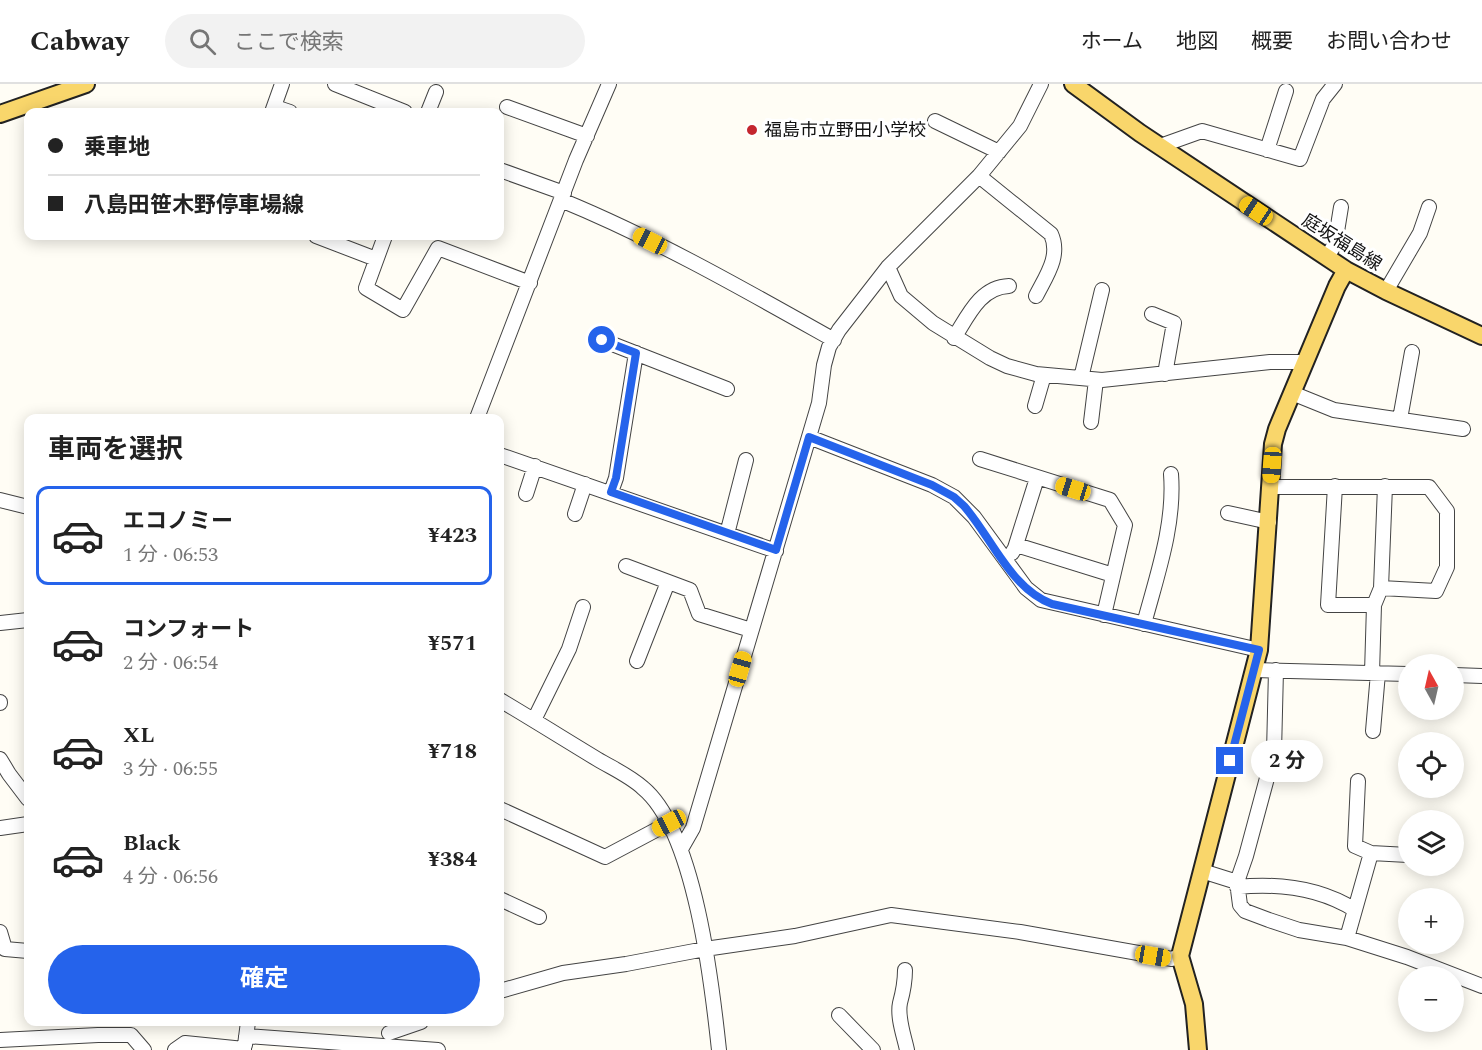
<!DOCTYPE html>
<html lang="ja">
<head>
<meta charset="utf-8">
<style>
  body { margin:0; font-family:Spectral,"Noto Sans JP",serif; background:#f2f2f2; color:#222; height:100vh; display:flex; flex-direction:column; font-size:22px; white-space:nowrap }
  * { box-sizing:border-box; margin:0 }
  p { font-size:20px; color:#767676 }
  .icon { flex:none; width:33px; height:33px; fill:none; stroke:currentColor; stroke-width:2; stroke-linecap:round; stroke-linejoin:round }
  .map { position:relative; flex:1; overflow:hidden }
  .drawer { position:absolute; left:24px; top:330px; width:480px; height:612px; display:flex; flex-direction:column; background:#fff; border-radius:12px; box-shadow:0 3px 15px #0003 }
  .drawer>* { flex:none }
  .banner { position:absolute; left:24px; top:24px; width:480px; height:132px; border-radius:12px; box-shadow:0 3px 15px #0003; display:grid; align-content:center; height:132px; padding:0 24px; background:#fff }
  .needle { width:39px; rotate:352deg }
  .tools { position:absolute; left:1398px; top:570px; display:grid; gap:12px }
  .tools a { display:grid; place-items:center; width:66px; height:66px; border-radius:50%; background:#fff; box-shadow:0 3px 15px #0003; font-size:30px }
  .end { position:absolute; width:27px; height:27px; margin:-14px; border:8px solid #2563eb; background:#fff; box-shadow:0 0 0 3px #fff }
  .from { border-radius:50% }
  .bubble { position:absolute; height:42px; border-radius:21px; background:#fff; box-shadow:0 3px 15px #0003; font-size:20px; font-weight:700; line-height:42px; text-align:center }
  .car { position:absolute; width:18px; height:36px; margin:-18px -9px; border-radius:8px; box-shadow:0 0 4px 2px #0007; background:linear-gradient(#f5c518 24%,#345 0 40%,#f5c518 0 76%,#345 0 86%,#f5c518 0) }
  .banner b { display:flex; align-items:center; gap:21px; height:57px; font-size:22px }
  .banner b+b { border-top:2px solid #e0e0e0 }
  .banner i { width:15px; height:15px; background:#222 }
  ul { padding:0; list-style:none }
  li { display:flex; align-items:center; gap:18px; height:99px; margin:0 12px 9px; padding:0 12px; border:3px solid transparent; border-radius:12px }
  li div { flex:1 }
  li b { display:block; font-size:22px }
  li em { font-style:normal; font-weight:700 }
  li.on { border-color:#2563eb }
  li>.icon { width:54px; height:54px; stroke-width:1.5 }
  h2 { padding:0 24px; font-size:27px; line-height:72px }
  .cta { display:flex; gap:12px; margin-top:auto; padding:12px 24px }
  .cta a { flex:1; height:69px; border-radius:36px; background:#2563eb; color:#fff; font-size:24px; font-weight:700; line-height:69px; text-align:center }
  header { display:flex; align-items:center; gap:36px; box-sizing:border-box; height:84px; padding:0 30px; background:#fff; border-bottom:2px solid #e0e0e0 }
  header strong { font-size:28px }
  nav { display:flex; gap:33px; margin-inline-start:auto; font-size:21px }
  .search { width:420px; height:54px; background:#f2f2f2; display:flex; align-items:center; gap:15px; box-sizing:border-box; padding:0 21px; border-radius:33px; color:#767676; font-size:22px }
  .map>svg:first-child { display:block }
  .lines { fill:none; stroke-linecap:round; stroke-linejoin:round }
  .minor-casing { stroke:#444; stroke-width:16 }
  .major-casing { stroke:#222; stroke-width:20 }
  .minor { stroke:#fff; stroke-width:14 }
  .major { stroke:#f9d66b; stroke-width:16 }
  .route { stroke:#2563eb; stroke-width:8 }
  .poi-dot { fill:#c4262e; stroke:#fff; stroke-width:2 }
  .labels { text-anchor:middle; stroke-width:6; stroke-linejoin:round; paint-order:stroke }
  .poi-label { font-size:18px; fill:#111; stroke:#fff; text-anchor:start }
  .street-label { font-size:18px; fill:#111; stroke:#fff }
</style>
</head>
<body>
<header>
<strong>Cabway</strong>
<div class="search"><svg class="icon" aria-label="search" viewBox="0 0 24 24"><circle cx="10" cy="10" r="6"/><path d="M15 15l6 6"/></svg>ここで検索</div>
<nav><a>ホーム</a><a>地図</a><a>概要</a><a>お問い合わせ</a></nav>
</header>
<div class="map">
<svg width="1482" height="966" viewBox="0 0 1482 966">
  <rect width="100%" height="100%" fill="#fffdf5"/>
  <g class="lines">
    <defs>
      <path id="minor" d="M 335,0 L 405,28
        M 275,23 L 290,28
        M 507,23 L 587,52
        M 272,28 L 282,0
        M 428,28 L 436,8
        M 935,37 L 999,68
        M 1160,62 L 1202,47 L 1300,75 L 1323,15 L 1335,0
        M 1267,66 L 1286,7
        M 500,86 L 564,109
        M 979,92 L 1051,150 C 1061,172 1046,192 1036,212
        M 561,116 C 656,155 745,206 834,256
        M 316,152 L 376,175
        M 385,152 L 366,204 L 403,226 L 438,164 L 530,199
        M 1327,173 L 1335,160 L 1341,123
        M 888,183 L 901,212 L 933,239 L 990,274 L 1007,282 L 1036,290 L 1102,296 L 1270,278 L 1305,278
        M 1386,207 L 1420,149 L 1429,123
        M 1152,230 L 1174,239 L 1165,290
        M 954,254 C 968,232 980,203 1009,202
        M 602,256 L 727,305
        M 1081,294 L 1102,206
        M 1292,309 L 1334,326 L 1463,345
        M 1035,322 L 1044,291
        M 477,334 L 576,76 L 609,0
        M 1400,335 L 1412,268
        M 1091,338 L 1096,296
        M 809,353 L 932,401 L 954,413 L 974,433 L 1026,504 L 1041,516 L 1259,566
        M 500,371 L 776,467
        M 980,375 L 1110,416 L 1125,441 L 1104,531
        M 1335,402 L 1328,521 L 1374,521 L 1381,504 L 1385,402
        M 1270,403 L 1429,403 L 1447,427 L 1447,483 L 1436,507 L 1381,504
        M 611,408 L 616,394 L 636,269
        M 526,410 L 535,382
        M 0,416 L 28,423
        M 1228,429 L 1269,438
        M 575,430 L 585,400
        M 727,450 L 746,376
        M 1016,461 L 1113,491
        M 1012,469 L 1015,464 L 1037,394
        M 626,482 L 690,506 L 699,530 L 751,546
        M 0,539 L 28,536
        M 1144,540 C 1157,491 1175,441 1171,390
        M 637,577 L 668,498
        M 1254,586 L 1408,590
        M 1276,586 L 1274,668 L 1246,772 L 1237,798 L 1240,821 L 1245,827 L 1269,836 L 1299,846 L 1347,854 L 1407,873 L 1482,902
        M 1372,589 L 1374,521
        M 1454,591 L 1482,592
        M 500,616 C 532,635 564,655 597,675 C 612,684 630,692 643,704 C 695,747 712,900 719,966
        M 0,619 L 0,618
        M 534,636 L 569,565 L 583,523
        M 1373,647 L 1378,589
        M 0,675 L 9,690 L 28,715
        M 500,725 L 605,773 L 669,739
        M 0,744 L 28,740
        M 681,765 L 693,744 L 819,319 L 824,281 L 829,263 L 839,246 L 888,183 L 979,92 L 1020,42 L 1041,0
        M 1371,769 L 1408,771
        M 1202,787 L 1237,798
        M 1237,803 C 1278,799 1320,804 1355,826
        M 500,815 L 539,833
        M 0,848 L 5,865 L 28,867
        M 1347,854 L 1371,769 L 1355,762 L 1358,697
        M 905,886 C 905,898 903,908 900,919 C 897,933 904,952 907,966
        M 500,907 L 563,889 L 626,880 L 705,865 L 795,852 L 891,831 L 1020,848 L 1172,875 L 1180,872
        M 839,931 L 873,966
        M 389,949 L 421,938
        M 246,952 L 438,966
        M 0,956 L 98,951 L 131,951 L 144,966
        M 245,961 L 248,938
        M 175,966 L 185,959 L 244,965"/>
      <path id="major" d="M 1073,0 L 1140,49 L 1346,186 L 1386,207 L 1482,252
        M 0,30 L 86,0
        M 1198,966 L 1194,920 L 1180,872 L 1259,566 L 1273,360 L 1277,345 L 1337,202 L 1346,186"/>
    </defs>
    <use href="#minor" class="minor-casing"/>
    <use href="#major" class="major-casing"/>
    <use href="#minor" class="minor"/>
    <use href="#major" class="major"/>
  </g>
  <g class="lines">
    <path class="route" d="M 602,256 L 636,269 L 616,394 L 611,408 L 776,466 L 809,353 L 932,401 L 954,413 L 964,422 C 992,454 1010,504 1052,520 L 1259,566 L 1230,677"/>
  </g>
  <circle class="poi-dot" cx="752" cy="46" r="6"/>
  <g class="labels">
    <g class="poi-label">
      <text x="764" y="52">福島市立野田小学校</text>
    </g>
    <g class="street-label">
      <text transform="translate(1342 158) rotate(32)" y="6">庭坂福島線</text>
    </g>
  </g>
</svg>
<div class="tools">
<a><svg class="needle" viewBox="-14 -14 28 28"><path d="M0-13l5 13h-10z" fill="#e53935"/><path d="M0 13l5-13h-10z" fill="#767676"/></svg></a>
<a><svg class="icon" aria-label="locate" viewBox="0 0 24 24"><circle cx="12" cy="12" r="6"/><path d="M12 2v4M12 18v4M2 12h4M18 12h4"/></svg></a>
<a><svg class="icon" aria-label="layers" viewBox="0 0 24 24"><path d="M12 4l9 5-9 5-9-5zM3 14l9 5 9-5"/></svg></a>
<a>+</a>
<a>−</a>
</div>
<i class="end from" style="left:602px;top:256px"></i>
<i class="end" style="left:1230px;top:677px"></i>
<div class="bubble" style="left:1251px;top:656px;width:72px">2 分</div>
<i class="car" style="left:1256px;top:127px;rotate:304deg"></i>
<i class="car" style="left:650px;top:157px;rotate:297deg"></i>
<i class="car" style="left:1272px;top:381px;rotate:184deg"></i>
<i class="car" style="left:1073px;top:405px;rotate:287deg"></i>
<i class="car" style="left:740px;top:585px;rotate:16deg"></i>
<i class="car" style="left:669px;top:739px;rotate:242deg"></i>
<i class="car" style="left:1153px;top:872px;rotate:100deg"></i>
<div class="banner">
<b><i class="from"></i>乗車地</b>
<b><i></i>八島田笹木野停車場線</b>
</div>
<section class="drawer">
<h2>車両を選択</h2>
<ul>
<li class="on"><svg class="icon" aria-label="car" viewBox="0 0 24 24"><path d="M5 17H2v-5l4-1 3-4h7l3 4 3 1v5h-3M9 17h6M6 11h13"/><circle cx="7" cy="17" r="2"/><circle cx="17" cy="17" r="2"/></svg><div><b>エコノミー</b><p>1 分 · 06:53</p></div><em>¥423</em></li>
<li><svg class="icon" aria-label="car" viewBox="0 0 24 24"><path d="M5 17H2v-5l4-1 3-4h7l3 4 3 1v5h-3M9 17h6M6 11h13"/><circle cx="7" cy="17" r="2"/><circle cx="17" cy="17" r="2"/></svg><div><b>コンフォート</b><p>2 分 · 06:54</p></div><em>¥571</em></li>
<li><svg class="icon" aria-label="car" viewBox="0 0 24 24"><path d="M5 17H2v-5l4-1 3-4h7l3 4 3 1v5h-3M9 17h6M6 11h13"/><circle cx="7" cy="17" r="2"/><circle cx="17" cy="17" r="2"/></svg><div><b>XL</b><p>3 分 · 06:55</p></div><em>¥718</em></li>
<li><svg class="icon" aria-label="car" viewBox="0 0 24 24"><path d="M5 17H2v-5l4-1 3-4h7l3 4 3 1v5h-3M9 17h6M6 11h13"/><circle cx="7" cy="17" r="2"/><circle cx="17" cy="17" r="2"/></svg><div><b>Black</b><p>4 分 · 06:56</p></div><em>¥384</em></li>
</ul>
<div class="cta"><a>確定</a></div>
</section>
</div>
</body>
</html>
